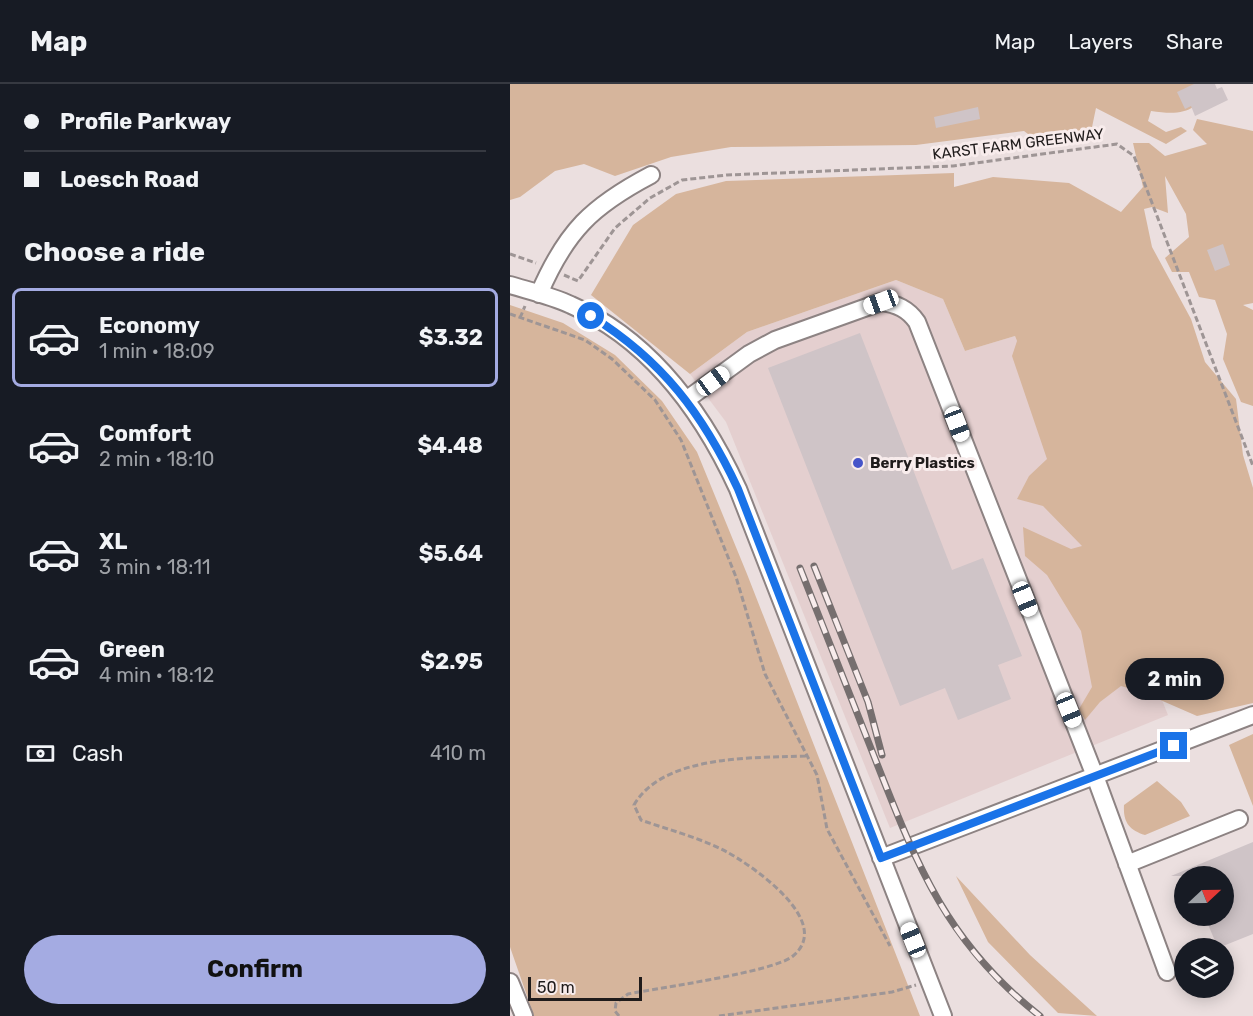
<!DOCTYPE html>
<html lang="en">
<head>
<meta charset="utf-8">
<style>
  body { margin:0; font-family:Rubik,sans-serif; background:#242831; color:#f1f3f6; height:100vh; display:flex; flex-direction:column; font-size:22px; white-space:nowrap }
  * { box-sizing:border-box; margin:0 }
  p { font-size:20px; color:#9ea1a6 }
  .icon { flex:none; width:33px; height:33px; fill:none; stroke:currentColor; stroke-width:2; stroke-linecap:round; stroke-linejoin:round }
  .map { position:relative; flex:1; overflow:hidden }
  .drawer { display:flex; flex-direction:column; background:#171b24; width:510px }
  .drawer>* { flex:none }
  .hud { display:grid; align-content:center; height:132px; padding:0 24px; background:#171b24 }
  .needle { width:39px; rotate:68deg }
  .fabs { position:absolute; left:664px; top:782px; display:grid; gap:12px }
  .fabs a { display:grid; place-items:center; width:60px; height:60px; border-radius:50%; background:#171b24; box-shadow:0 3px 15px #0003; font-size:30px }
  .scale { position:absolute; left:18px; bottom:15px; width:114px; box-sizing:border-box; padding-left:6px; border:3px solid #1f1b1b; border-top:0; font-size:16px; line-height:21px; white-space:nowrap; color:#1f1b1b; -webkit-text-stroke:4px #f8ecec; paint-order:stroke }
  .end { position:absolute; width:27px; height:27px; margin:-14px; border:8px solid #1a73e8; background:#fff; box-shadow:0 0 0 3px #fff }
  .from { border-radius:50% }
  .bubble { position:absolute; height:42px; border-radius:21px; background:#171b24; box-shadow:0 3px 15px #0003; font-size:20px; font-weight:700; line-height:42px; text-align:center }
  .car { position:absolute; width:18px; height:36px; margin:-18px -9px; border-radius:8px; box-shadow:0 0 4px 2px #0007; background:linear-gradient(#fff 24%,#345 0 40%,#fff 0 76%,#345 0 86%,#fff 0) }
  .hud b { display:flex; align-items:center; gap:21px; height:57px; font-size:22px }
  .hud b+b { border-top:2px solid #363941 }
  .hud i { width:15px; height:15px; background:#f1f3f6 }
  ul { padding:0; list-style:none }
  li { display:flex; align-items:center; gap:18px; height:99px; margin:0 12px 9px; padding:0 12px; border:3px solid transparent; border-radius:9px }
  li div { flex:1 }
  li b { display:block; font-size:22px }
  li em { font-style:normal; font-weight:700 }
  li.selected { border-color:#a4abe2 }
  li>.icon { width:54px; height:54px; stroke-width:1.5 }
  h2 { padding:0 24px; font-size:27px; line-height:72px }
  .pay { display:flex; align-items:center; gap:15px; height:66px; padding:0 24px; font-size:22px }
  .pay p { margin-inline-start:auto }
  .cta { display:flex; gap:12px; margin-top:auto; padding:12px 24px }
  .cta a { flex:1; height:69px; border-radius:36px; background:#a4abe2; color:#111; font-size:24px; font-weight:700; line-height:69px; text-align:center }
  header { display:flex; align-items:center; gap:36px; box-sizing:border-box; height:84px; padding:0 30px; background:#171b24; border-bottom:2px solid #363941 }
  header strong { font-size:28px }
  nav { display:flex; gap:33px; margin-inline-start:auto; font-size:21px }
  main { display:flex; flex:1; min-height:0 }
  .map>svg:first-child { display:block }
  .built { fill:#e4cfcf }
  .green { fill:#d6b59c }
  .building { fill:#cfc4c7 }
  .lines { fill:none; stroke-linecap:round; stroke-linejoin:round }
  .minor-casing { stroke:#8d8383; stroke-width:20 }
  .path { stroke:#9e9595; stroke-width:3; stroke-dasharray:6 3; stroke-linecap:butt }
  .minor { stroke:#fff; stroke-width:16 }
  .rail-casing { stroke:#766f6f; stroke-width:7 }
  .rail { stroke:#f8ecec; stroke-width:4.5; stroke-dasharray:14; stroke-linecap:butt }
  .route { stroke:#1a73e8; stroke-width:8 }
  .poi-dot { fill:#4654c9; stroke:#f8ecec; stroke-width:2 }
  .labels { text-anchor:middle; stroke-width:6; stroke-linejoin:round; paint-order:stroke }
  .street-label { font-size:15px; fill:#1f1b1b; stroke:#f8ecec }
  .poi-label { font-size:15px; font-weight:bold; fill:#1f1b1b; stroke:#f8ecec; text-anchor:start }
</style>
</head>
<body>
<header>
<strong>Map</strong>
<nav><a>Map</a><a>Layers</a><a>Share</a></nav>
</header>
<main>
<section class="drawer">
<div class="hud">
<b><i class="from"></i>Profile Parkway</b>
<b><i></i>Loesch Road</b>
</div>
<h2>Choose a ride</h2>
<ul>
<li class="selected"><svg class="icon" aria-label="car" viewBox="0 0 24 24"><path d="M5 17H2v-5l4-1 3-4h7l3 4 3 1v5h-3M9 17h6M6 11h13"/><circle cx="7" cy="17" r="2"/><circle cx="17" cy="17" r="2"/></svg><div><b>Economy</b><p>1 min · 18:09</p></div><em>$3.32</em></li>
<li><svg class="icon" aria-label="car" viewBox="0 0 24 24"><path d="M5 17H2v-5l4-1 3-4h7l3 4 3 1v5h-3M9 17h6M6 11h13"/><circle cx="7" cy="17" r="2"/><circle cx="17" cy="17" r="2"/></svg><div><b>Comfort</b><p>2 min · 18:10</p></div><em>$4.48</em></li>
<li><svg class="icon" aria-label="car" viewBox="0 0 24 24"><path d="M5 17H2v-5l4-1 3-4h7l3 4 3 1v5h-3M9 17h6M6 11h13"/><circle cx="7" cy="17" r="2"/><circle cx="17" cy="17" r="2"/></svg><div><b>XL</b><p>3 min · 18:11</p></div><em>$5.64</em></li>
<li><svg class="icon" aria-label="car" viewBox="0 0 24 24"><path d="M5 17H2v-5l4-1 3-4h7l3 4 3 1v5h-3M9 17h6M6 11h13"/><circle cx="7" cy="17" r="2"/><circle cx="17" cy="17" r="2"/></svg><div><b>Green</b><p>4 min · 18:12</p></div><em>$2.95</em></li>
</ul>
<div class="pay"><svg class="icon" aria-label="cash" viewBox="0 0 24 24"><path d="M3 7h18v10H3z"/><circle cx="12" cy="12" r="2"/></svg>Cash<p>410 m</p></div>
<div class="cta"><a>Confirm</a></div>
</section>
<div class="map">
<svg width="743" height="932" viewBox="0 0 743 932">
  <rect width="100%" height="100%" fill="#ebdfdf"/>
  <path class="built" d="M 386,196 L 433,215 L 455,267 L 505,252 L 658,631 L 380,744 L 216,338 L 180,290 L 237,248 Z"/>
  <path class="green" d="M 0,0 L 704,0 C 686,28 673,32 641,27 L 638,37 L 656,48 L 671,43 L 677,47 L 656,60 L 586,24 L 581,48 L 564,57 L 544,53 L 530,59 L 514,47 L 406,61 L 221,63 L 161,73 L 105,92 L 74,80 L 45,87 L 10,113 L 0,116 Z
    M 687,35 L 743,47 L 743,219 L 733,221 L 743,226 L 743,322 L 731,318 L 713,275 L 717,250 L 705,216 L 689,213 L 679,188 L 662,188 L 655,174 L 679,153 L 676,130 L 655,92 L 658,129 L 642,123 L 634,125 L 642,163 L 681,235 L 695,278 L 726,315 L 733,371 L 743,404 L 743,619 L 687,632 L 632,608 L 611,602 L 590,618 L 575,636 L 569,625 L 582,603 L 571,547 L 537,491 L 515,472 L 513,443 L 561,465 L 572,462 L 533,422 L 507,415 L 519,392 L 537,375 L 502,272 L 507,257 L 505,252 L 455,267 L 433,215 L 386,196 L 237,248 L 180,290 L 81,211 L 123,141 L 166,110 L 216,97 L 444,89 L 444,103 L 483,93 L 559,99 L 611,128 L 633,103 L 623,59 L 639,59 L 655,72 L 697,60 L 683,46 Z
    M 0,221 L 53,239 L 105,271 L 152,317 L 187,368 L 237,490 L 410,932 L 24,932 L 0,863 Z
    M 743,650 L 743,722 L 719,661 Z
    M 647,697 L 671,718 L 680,732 L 635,751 C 619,746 613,738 614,721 Z
    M 446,792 L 520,871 L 587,932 L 548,929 L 478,858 Z"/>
  <path class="building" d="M 684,0 L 705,0 L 707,5 L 712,3 L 718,16 L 685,32 L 681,22 L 675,25 L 667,8 Z
    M 468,23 L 470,35 L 426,44 L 424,33 Z
    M 713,160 L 720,181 L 705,187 L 697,166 Z
    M 350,249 L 442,486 L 473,474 L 512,572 L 488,581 L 501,615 L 448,636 L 435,604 L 390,622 L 258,284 Z
    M 743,758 L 743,850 L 708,864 L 694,831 L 714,831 L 714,792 L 661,792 Z"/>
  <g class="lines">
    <defs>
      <path id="minor" d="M 0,201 C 20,207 42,212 61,221 C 141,256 193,329 228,405 L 433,932
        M 29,210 C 56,147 82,122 141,91
        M 176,316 L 239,270 L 265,256 L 371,218 C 387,220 398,225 407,238 L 585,692 L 657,888
        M 371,774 L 743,631
        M 617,780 L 729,735
        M 0,898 L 14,932"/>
    </defs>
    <use href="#minor" class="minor-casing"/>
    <path class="path" d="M 0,170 L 26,179
      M 54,191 L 68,197 L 105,144 L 140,114 L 172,96 L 217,91 L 443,82 L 607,60 L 624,72 L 743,382
      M 0,230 L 75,256 L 102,275 L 145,316 L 171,356 L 226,493 L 255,590 L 307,691 L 317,745 L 380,862
      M 10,234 L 15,222
      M 109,932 L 105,927 L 106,919 L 118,910 C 148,904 264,888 283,872 C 324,838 244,783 217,768 C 191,754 159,746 131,736 L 124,721 C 153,670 246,674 297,672
      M 209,932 L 382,908 L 406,901"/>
    <use href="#minor" class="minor"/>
    <defs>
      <path id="rail" d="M 304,482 L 358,618 L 372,671
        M 290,484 C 314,545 338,606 362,667 C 405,776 434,857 530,932"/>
    </defs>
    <use href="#rail" class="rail-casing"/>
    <use href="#rail" class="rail"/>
  </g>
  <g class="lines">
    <path class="route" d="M 81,232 C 152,276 193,330 228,405 L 371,774 L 664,662"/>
  </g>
  <circle class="poi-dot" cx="348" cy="379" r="6"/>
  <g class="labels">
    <g class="street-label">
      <text transform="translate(508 60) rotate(-7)" y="5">KARST FARM GREENWAY</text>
    </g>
    <g class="poi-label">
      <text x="360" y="384">Berry Plastics</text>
    </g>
  </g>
</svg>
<div class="fabs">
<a><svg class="needle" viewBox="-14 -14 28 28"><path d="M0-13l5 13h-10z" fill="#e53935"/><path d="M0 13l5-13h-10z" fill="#9ea1a6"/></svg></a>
<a><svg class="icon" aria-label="layers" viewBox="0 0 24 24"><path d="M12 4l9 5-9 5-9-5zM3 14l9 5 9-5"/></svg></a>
</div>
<div class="scale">50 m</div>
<i class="end from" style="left:81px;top:232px"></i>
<i class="end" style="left:664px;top:662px"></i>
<div class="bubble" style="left:615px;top:574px;width:99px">2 min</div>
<i class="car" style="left:371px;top:218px;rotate:250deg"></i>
<i class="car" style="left:203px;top:297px;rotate:54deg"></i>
<i class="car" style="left:447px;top:340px;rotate:159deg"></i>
<i class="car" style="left:515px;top:515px;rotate:158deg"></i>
<i class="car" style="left:559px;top:626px;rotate:158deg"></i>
<i class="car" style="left:403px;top:856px;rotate:338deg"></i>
</div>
</main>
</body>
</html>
